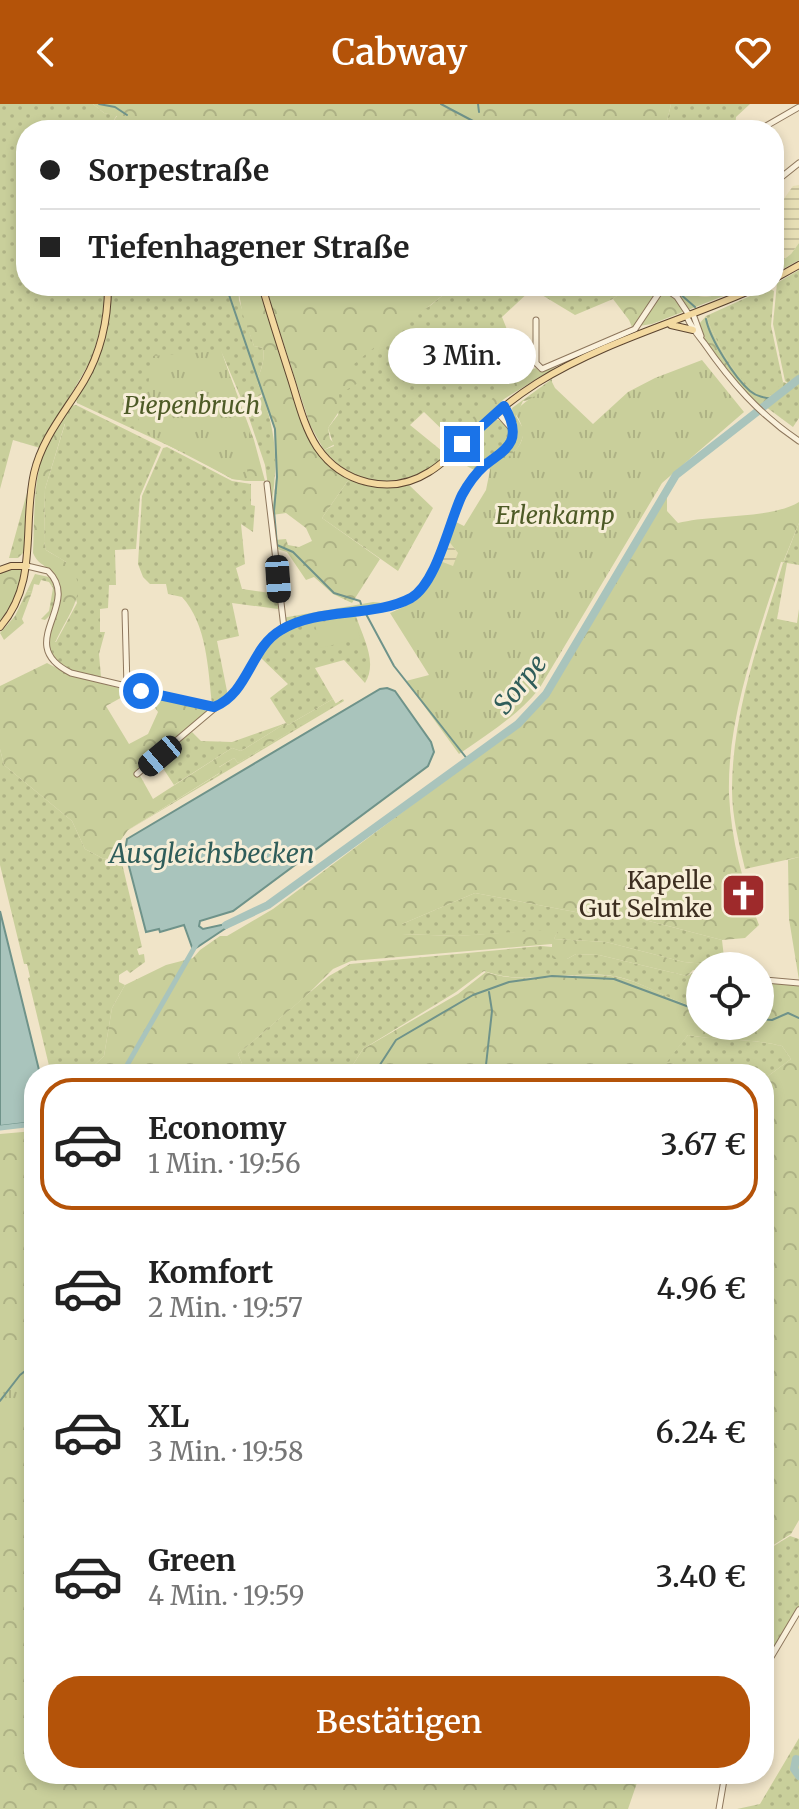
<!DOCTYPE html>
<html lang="de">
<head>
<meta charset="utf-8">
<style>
  body { margin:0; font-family:Merriweather,serif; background:#f6f6f6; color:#222; height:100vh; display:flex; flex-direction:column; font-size:30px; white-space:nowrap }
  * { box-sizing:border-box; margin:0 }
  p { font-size:26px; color:#767676 }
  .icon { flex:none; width:44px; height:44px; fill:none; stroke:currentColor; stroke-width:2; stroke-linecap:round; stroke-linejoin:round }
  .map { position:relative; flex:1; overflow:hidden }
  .panel { position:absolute; left:24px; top:960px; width:750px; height:720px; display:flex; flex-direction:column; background:#fff; border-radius:32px; box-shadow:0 4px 12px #0003 }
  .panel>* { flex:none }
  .banner { position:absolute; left:16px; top:16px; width:768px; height:176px; border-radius:32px; box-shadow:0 4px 12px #0003; display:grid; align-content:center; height:176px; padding:0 24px; background:#fff }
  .buttons { position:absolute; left:686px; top:848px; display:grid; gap:16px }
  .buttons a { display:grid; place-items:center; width:88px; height:88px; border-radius:50%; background:#fff; box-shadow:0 4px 12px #0003; font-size:40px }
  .end { position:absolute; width:36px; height:36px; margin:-18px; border:10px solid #1a73e8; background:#fff; box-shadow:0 0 0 4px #fff }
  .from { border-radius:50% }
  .bubble { position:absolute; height:56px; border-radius:28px; background:#fff; box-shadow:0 4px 12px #0003; font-size:26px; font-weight:600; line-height:56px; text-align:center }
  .car { position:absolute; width:24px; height:48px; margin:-24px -12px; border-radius:10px; box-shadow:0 0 6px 2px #0007; background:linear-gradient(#222 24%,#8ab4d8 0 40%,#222 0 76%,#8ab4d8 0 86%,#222 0) }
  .banner b { display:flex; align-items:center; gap:28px; height:76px; font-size:30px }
  .banner b+b { border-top:2px solid #e0e0e0 }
  .banner i { width:20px; height:20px; background:#222 }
  ul { padding:14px 0 0; list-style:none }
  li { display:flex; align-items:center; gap:24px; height:132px; margin:0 16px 12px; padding:0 8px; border:4px solid transparent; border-radius:32px }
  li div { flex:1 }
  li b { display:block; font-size:30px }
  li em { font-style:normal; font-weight:600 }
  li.active { border-color:#b45309 }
  li>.icon { width:72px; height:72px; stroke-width:1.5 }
  .cta { display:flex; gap:16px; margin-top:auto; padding:16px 24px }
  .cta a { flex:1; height:92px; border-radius:32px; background:#b45309; color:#fff; font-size:32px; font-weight:600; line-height:92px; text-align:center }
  header { display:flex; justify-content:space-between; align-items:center; height:104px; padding:0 24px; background:#b45309; color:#fff; font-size:36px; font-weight:600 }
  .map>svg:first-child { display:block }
  .farmland { fill:url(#farmland-rules) }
  .grass { fill:url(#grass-dots) }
  .forest { fill:url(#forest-crowns) }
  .park { fill:url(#park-tufts) }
  .pitch { fill:#c9cf9b }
  .water { fill:#a9c4bc; stroke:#6f938a; stroke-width:2 }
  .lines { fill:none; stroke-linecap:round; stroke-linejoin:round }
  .stream { stroke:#6f938a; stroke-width:2 }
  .canal { stroke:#a9c4bc; stroke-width:5 }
  .river { stroke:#a9c4bc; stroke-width:8 }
  .minor-casing { stroke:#8d765c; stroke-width:7 }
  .major-casing { stroke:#5b4430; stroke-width:8 }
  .minor { stroke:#faf1dc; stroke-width:5 }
  .major { stroke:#f3d9a0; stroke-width:6 }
  .route { stroke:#1a73e8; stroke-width:10 }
  .labels { text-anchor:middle; stroke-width:6; stroke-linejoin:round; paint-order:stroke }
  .park-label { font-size:24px; font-style:italic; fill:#4d5a26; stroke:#f7eed8 }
  .poi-label { font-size:24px; fill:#3d2e20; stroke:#f7eed8; text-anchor:end }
  .water-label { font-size:26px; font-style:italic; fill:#2f5d5a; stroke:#f7eed8 }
</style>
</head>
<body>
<header><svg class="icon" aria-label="back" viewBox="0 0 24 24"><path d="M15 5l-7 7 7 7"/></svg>Cabway<svg class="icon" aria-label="heart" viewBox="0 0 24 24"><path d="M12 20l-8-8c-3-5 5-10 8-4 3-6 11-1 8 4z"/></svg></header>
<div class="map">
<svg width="799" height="1705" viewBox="0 0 799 1705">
  <defs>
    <pattern id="farmland-rules" width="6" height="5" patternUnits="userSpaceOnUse" patternTransform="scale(2)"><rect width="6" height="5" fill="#e6deb5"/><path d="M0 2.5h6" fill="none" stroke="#c6bf9b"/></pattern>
    <pattern id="grass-dots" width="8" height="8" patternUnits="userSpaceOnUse" patternTransform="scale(2)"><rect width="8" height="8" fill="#c9cf9b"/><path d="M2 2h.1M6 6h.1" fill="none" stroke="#aeb285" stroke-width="1.8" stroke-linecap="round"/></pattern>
    <pattern id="forest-crowns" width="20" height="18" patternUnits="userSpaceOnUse" patternTransform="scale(2)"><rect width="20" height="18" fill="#c9cf9b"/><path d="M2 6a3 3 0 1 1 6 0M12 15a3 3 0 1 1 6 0" fill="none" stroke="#aeb285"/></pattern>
    <pattern id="park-tufts" width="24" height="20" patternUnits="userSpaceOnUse" patternTransform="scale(2)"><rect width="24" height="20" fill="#c9cf9b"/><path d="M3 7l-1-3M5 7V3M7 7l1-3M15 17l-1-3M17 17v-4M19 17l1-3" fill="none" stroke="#aeb285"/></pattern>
  </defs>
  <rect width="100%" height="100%" fill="#f0e4c8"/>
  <path class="farmland" d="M 799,81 L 799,139 L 791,150 L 774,163 L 774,113 L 783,101 L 781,99 L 793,82 Z
    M 676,182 L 734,182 L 716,191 L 705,193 L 693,192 Z
    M 447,435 L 459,450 L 459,466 L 439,459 Z"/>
  <path class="grass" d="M 0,0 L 93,0 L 104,9 L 117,11 L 112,19 L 94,23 L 93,26 L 26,26 L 26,182 L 104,182 L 104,211 L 92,254 L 40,344 L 13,336 L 0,385 Z
    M 671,0 L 750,0 L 736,13 L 735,26 L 665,26 Z
    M 799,166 L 799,272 L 789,280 L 785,277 L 773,220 L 777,179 Z
    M 111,182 L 238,182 L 239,196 L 254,242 L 263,244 C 265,257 261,265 257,277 L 262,290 L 244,301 L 221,247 L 254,336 L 241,337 L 247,377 L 232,375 L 193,353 L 77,299 L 76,295 C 98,258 110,225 111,182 Z
    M 454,182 L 629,182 L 613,195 L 575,211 L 532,185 L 502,213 L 524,268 L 453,336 L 424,308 L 410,321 L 442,347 L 445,352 L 443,354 C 407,386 355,385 324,346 L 334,342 L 328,324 L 338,311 L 339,290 L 353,260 L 396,224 L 431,201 Z
    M 768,184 L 774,187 L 771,222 L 783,278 L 777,287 L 768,293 C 739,287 716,238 706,212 Z
    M 799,274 L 799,314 L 793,323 L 766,303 Z
    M 263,292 C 277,333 278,361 271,403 L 265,361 L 246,305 Z
    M 76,301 L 161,343 L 140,392 L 136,445 L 115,446 L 116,481 L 109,481 L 108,504 L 100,505 L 100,528 L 105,528 L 99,550 L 101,573 C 74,568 51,566 48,534 L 56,538 L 77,499 L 66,458 L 46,446 L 44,438 L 45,385 L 65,320 L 60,319 L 71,302 Z
    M 495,315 C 534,325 489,357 476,367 L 452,354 Z
    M 167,343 L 232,377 L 251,380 L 251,401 L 255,402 L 253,428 L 241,420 L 245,460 L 236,464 L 242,485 L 278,490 L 278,505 L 232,499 L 239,532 L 217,537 L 228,592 L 212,600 C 208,565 207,520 182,493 L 168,490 L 166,480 L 150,480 L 143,473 L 138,460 L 142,392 L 163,344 Z
    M 33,367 L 26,446 L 18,454 L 9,454 Z
    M 349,375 L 383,383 L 409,381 L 433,404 L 398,467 L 322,414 Z
    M 799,419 L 799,459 L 784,457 Z
    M 783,459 L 787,459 L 777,515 L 797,519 L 799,505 L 799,753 L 745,765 C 739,739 732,713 732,686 C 732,608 761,532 783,459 Z
    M 35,470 L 49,473 C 59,486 58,506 45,516 L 41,515 L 49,507 L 53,484 L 49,478 L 41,476 L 39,481 L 34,480 L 32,488 L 27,487 Z
    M 351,510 L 356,512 C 363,534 378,558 365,579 L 344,556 L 315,564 L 333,595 L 288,621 L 286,619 L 241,647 L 232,644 L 174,681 L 157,655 L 192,628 L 201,637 L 232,638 L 286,619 L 270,594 L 288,580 L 260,553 C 280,519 316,517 351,510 Z
    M 343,595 L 344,597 L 125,728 L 220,669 L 218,664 L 234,654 L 238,659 Z
    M 0,645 L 4,661 L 72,717 L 85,745 L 104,755 L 120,751 L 142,843 L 137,845 L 139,851 L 144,850 L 145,858 L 130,869 L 127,866 L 119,871 L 119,878 L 125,881 L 112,904 L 104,952 L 89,966 L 90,970 L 51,970 L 28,874 L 30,873 L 27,860 L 24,860 L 0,761 Z
    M 475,789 L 586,810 L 645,816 L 722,836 L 725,862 L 684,858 L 606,838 L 554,835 L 558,826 L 457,832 L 402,830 L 402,820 Z
    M 541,842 L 552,843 L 552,855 L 567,855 L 576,850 L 599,851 L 687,872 L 692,869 L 700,870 L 700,904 C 669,898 644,877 613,872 C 570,866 524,882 484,867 L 456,888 L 363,945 L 347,970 L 250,970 L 245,967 L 238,950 L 329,872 L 350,860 Z
    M 688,931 C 719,937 752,934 782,942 L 791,955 L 764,975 L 764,970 L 715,970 L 666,958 Z
    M 790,1432 L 799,1435 L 799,1503 L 772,1548 L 764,1544 L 764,1448 Z
    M 799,1634 L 799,1705 L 737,1705 L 760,1700 Z"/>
  <path class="forest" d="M 93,0 L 671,0 L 665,26 L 186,26 L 161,21 L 136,26 L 93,26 L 98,22 L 112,19 L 117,12 L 104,9 Z
    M 799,139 L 799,156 L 774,170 L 774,163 L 791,150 Z
    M 238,182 L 260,182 L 304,319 L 327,359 L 349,375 L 322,414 L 380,455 L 352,499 L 333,490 L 314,473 L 306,476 L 287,448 L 277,445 L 275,436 L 286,435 L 288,441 L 299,443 L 312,437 L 306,424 L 286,409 L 272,411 L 276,374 L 274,324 L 257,277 C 261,265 265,257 263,244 L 254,242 L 242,208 Z
    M 265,182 L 454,182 C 421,210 386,233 354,260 L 360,278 L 339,290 L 340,306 L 328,324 L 330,335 L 335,340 L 324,346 L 310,321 Z
    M 629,182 C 643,182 661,179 675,182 C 686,184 693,193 705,193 C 721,192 731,182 749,182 L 652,220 L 632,223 L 629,216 L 613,195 Z
    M 706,212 C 716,238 740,289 770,292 L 783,278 L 789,280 L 761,304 C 736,280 710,254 699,220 Z
    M 556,261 L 556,263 L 504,295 L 450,348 L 444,346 C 462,323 509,273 536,264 L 539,267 Z
    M 552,275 L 552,281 L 543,294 L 523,297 L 516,312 L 524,326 C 522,346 508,355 493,367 L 490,366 L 488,361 C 519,338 517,341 512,304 Z
    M 63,318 L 65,319 L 45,385 L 44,438 L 46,446 C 53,451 62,454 68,460 C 92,486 66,513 56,537 L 51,540 L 48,534 C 55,513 71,486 51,467 C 43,460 37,459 33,449 C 35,411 31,344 63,318 Z
    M 240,336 L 254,336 L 265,377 L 247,377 Z
    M 667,384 L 667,407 L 678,419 C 712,410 772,415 799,398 L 799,419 L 784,456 L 799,459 L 799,461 L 781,458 C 758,533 727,611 729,690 C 731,736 743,780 759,821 L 745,834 L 722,836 L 645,816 L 586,810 L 475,789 L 402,820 L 402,830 L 457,832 L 559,825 L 554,835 L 606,838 L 684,858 L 729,862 L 700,862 L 700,867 L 693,866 L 687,872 L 599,851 L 576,850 L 567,855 L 552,855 L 552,840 L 351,857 L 333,865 L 306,892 L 238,950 L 245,967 L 250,970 L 90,970 L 89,966 L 104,952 L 112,904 L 125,881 L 166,861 L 193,854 L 200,846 L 220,832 L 227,832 L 273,805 L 519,621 L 547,590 Z
    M 13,464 L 21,465 L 23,470 L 13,497 L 0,518 L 0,469 Z
    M 27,487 L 32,488 L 22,515 L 24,519 L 4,536 L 0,529 L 15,512 Z
    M 373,498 L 384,499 L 289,519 L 285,518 L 282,514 Z
    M 47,559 L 72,572 L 123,585 L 126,591 L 106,602 L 129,640 L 148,630 L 158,608 L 149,595 L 140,599 L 143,591 L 205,604 L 206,610 L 138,668 L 153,695 L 232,644 L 241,647 L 286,619 L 288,621 L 333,595 L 336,600 L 238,659 L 234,654 L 219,663 L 221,668 L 128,726 L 118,740 L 120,751 L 104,755 L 85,745 L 72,717 L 4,661 L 0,645 L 0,582 Z
    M 799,753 L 799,876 L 789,815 L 788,756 Z
    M 486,868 C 525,882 571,867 611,872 C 643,876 669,898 700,904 L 700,922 L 760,922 L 760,911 L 766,914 L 771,906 L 760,905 L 760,878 L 799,881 L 799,1416 L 791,1430 L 764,1447 L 764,975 L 791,955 L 782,942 C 752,934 719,937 688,931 L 667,958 L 715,970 L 347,970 L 363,945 L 458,890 Z
    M 34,1027 L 34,1670 L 640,1670 L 628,1705 L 0,1705 L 0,1030 Z"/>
  <path class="park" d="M 221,247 L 252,336 L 242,336 L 249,377 L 233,375 L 135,324 L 146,298 L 152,252 Z
    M 702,256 L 744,308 L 662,379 L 539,585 C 516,613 488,630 459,650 L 406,577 L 429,571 L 390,509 C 420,497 429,487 440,457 L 453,462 L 458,449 L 447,435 L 454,417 L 464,422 L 486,386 L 490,366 C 513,350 535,338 515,309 C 527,292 537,295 552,278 L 555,284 L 593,320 L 628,288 L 655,274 Z
    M 34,1236 L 34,1291 L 0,1326 L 0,1271 Z"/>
  <path class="pitch" d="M 354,511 L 360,534 L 321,544 L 315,521 Z"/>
  <path class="water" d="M 387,584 L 395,587 L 431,638 L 434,648 L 428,662 L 233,807 L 200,817 L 199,822 L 203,825 L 235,818 L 193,846 L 184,821 L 160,828 L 159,825 L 146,828 L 125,747 L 127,735 L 380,585 Z
    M 0,807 L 40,970 L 34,970 L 34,1018 L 0,1022 Z"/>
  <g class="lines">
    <path class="stream" d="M 99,0 L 115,3 L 127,11
      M 441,0 L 473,17
      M 478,0 L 479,8
      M 483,17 L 487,26
      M 226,182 L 275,325 L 277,373 L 274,407 L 277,441 L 293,448 L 334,489 L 360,497 L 361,500
      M 671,182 L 695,203
      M 706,215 C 710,235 734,273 750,287 C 757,293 766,294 774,295
      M 366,510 L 394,562 L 468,656
      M 760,915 L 772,916 L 788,909 L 799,914
      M 374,970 L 396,936 L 473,891 L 509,878 L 552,872 L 614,875 L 700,907
      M 485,970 L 492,907 L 489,888
      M 0,1297 L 20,1271 L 34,1260"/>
    <path class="canal" d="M 122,970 L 197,839
      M 0,1024 L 34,1020"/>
    <path class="river" d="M 226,821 L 268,801 L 518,620 L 546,590 L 676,371 L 799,275
      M 799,1656 L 796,1655 L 794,1665 L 799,1672"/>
    <defs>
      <path id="minor" d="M 759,26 L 799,3
        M 774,79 L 799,59
        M 693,210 L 701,232
        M 687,213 C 691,223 697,230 704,239 C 731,278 759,310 799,337
        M 536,216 L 536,259 L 542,265 L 635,225 L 663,183 L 677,193 L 689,211
        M 497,308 L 512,325
        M 267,380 L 284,524
        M 27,462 L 48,467 C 83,501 12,540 71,569 L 214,603 C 247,589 250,550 276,529 C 311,502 373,515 411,494 C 437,478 449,418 462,391 C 468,380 475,370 484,362 C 493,354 505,348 510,337 C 516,325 511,313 504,302
        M 125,508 L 127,583
        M 137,670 L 216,603
        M 765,876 L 799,879
        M 764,1565 L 799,1506
        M 719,1705 L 725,1670"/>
      <path id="major" d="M 149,26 L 173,26
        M 774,175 L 799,161
        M 262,182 C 271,213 281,244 291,275 C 298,297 304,323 317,343 C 342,380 391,392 429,368 C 446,358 460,342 475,328 C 494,310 515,293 537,279 C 606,236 686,216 760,182
        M 671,221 L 693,226
        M 0,466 L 11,462 L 27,462
        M 0,523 C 39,478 22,423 34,369 C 42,334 66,307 84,277 C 101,248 108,215 108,182"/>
    </defs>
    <use href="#minor" class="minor-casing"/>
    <use href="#major" class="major-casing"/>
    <use href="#minor" class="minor"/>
    <use href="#major" class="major"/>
  </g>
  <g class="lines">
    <path class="route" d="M 141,587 L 214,603 C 249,589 250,544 281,526 C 317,503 374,514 411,494 C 437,479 449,418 462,391 C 468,380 475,370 484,362 C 493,354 506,348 511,337 C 516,325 510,312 504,302 L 462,340"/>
  </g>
  <defs>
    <symbol id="church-square" viewBox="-11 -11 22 22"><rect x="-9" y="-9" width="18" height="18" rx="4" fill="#9e2a2b" stroke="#f7eed8"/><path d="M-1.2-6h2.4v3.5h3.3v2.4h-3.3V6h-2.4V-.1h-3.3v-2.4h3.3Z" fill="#fff"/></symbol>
  </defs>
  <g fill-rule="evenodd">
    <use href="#church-square" x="718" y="766" width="51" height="51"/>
  </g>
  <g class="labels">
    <g class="park-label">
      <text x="192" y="310">Piepenbruch</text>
      <text x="555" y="420">Erlenkamp</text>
    </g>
    <g class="poi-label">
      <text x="712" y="785">Kapelle<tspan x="712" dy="28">Gut Selmke</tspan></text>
    </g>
    <g class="water-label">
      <text transform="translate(520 580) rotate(-51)" y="9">Sorpe</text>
      <text x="212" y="759">Ausgleichsbecken</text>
    </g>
  </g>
</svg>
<div class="buttons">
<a><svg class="icon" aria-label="locate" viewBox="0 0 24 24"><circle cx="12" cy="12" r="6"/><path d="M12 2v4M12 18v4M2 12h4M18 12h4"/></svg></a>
</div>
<i class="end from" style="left:141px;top:587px"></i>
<i class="end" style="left:462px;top:340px"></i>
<div class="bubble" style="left:388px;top:224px;width:148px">3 Min.</div>
<i class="car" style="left:278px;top:475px;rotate:176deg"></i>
<i class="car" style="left:160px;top:652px;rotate:230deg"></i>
<div class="banner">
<b><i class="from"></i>Sorpestraße</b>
<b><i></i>Tiefenhagener Straße</b>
</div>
<section class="panel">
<ul>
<li class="active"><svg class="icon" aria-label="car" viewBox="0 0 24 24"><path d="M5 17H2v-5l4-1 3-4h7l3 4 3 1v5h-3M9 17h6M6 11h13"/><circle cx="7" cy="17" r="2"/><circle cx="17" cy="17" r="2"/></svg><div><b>Economy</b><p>1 Min. · 19:56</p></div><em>3.67 €</em></li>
<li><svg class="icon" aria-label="car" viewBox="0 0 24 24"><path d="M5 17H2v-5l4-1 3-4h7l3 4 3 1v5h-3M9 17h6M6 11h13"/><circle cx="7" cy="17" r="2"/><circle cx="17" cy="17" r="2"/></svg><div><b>Komfort</b><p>2 Min. · 19:57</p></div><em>4.96 €</em></li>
<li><svg class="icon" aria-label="car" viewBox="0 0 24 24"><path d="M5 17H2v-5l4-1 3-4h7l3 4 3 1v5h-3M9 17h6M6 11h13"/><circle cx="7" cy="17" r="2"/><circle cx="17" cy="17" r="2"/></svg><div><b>XL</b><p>3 Min. · 19:58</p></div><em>6.24 €</em></li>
<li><svg class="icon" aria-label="car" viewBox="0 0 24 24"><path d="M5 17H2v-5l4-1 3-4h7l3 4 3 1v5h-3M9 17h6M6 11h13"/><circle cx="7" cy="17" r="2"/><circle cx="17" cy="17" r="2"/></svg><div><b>Green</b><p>4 Min. · 19:59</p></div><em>3.40 €</em></li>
</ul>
<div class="cta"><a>Bestätigen</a></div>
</section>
</div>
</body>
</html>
